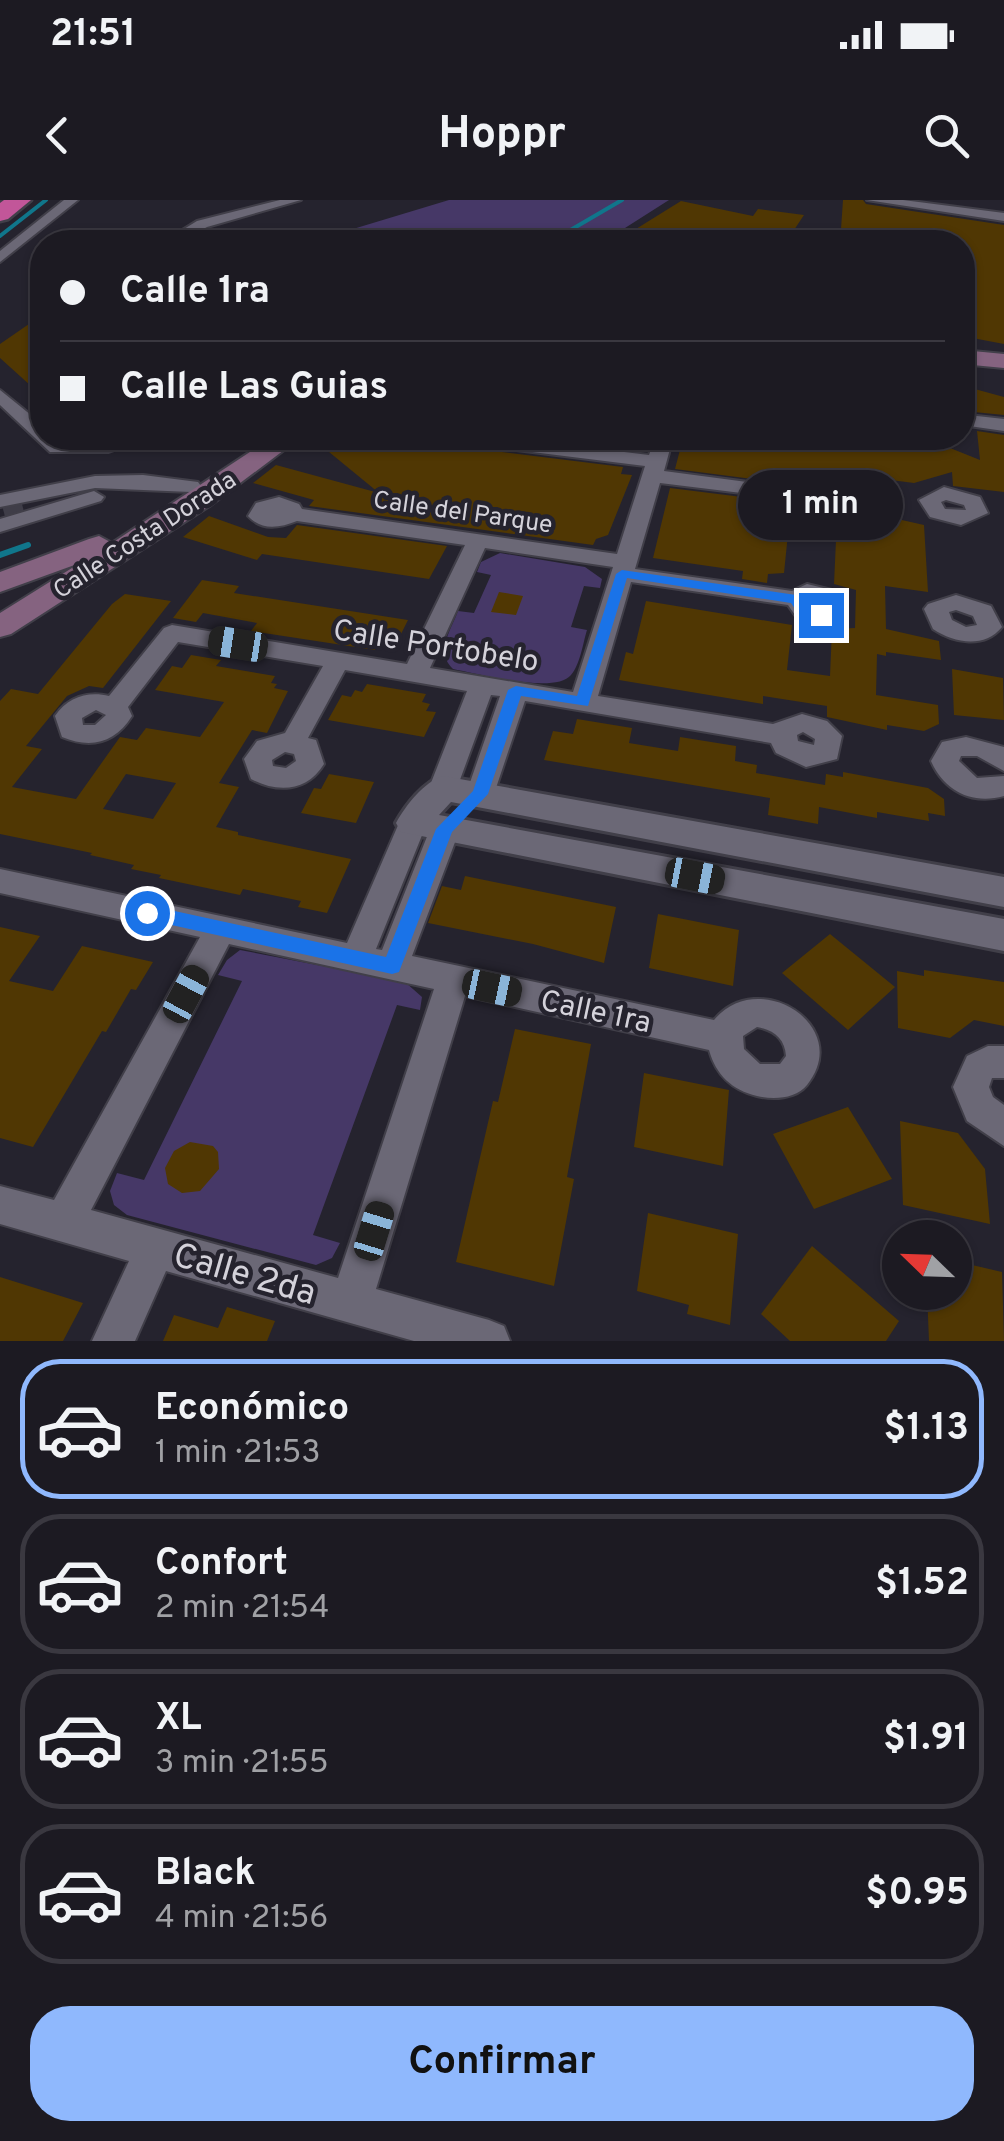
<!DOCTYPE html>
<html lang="es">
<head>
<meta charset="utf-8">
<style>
  body { margin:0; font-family:Overpass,sans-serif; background:#29272f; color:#f1f3f6; height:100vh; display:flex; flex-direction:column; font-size:38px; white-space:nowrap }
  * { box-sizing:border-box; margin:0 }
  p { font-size:32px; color:#a0a1a5 }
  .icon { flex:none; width:55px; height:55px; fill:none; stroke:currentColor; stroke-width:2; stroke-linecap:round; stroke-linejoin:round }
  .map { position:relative; height:1141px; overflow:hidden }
  .drawer { display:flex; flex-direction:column; background:#1c1a22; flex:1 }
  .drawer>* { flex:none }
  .hud { position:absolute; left:30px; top:30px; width:945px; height:220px; border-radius:40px; box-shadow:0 2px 8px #0004,0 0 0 2px #3a3840; display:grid; align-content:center; height:220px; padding:0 30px; background:#1c1a22 }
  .needle { width:65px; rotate:293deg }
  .controls { position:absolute; left:882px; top:1020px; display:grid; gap:20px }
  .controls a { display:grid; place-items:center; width:90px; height:90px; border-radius:50%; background:#1c1a22; box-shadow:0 2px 8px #0004,0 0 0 2px #3a3840; font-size:50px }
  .end { position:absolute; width:45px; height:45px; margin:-22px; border:12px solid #1a73e8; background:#fff; box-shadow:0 0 0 5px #fff }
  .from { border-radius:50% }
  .bubble { position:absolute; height:70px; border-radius:35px; background:#1c1a22; box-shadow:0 2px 8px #0004,0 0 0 2px #3a3840; font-size:32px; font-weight:700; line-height:70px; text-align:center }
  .car { position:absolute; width:30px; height:60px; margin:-30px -15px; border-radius:12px; box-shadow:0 0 8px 2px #0007; background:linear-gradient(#222 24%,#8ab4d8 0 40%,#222 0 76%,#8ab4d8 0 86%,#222 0) }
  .hud b { display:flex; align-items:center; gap:35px; height:95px; font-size:38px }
  .hud b+b { border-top:2px solid #3a3840 }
  .hud i { width:25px; height:25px; background:#f1f3f6 }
  ul { padding:18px 0 0; list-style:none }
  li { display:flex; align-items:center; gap:30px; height:140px; margin:0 20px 15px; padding:0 10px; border:5px solid #3a3840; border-radius:40px }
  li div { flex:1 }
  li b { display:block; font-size:38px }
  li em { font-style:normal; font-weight:700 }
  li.on { border-color:#8fb8fd }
  li>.icon { width:90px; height:90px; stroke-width:1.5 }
  .button { display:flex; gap:20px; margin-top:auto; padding:20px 30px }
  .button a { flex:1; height:115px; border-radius:40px; background:#8fb8fd; color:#111; font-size:40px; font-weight:700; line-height:115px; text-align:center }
  .status { display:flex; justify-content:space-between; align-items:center; height:70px; padding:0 50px; background:#1c1a22; direction:ltr }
  .status svg { height:28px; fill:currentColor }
  header { display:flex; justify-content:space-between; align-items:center; height:130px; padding:0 30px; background:#1c1a22; font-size:45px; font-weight:700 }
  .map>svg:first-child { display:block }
  .green { fill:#463867 }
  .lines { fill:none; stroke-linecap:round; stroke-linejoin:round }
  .stream-far1 { stroke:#10768b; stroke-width:4 }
  .stream { stroke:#10768b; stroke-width:6 }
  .building { fill:#503703; fill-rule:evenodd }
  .minor-tunnel { stroke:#3f3d48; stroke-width:24; stroke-dasharray:24 11; stroke-linecap:butt }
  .minor-casing { stroke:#413f49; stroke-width:4 }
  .tertiary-casing { stroke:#413f49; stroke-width:6 }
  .secondary-casing { stroke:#413f49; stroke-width:4 }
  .motorway-casing { stroke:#413f49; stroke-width:5 }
  .minor { fill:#6b6876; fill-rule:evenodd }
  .tertiary { fill:#6b6876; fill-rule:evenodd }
  .secondary { fill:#856380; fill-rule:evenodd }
  .motorway { fill:#c25699; fill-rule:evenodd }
  .route { fill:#1a73e8 }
  .labels { text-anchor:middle; stroke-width:9; stroke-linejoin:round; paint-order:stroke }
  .far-street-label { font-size:25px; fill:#d4d2da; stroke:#25232e }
  .street-label { font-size:30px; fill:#d4d2da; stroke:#25232e }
  .near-street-label { font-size:35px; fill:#d4d2da; stroke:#25232e }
</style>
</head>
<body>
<div class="status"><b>21:51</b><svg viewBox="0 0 49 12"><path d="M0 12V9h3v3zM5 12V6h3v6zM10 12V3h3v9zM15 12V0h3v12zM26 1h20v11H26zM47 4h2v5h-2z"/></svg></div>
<header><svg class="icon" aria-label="back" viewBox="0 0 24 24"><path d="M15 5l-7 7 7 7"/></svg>Hoppr<svg class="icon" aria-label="search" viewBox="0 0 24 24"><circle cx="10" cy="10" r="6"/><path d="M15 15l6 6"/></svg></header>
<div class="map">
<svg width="1004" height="1141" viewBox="0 0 1004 1141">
  <rect width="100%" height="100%" fill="#25232e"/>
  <path class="green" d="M 449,0 L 669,0 L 603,42 L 310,42 Z
    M 500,353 L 585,367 L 602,379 L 600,388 L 584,386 L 571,427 L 587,430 C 583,443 580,465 571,475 C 555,495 476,473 453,469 C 435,452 450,432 458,411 L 474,413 L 491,375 L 477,372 L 481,362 Z
    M 240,750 L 405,782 L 422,797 L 420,810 L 397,805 L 313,1035 L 340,1043 L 332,1058 L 316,1065 L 127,1015 L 114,1005 L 110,991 L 117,973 L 144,980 L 242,781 L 218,775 L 227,760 Z"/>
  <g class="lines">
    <path class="stream-far1" d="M 0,36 L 46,0
      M 550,42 L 622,0"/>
    <path class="stream" d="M 0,355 L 28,345"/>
  </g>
  <path class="building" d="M 843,0 L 863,0 L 866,4 L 1004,25 L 1004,144 L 962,136 L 962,42 L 877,42 L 881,34 L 841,29 Z
    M 681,1 L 753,16 L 758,9 L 804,15 L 786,42 L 615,42 Z
    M 42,115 L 42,182 L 31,186 L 0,158 L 0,144 Z
    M 971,188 L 1004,197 L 1004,215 L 974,212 Z
    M 977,231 L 1004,235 L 1004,292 L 953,286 L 952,272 L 914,283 L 883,279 L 884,316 L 924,325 L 928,392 L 885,386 L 886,429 L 939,441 L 941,460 L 886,452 L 886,456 L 877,454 L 876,495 L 938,505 L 939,524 L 924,531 L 887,525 L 887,530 L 827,517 L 827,506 L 763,496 L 763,504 L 619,480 L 626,452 L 633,454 L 646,401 L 792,425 L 787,470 L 830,476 L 832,429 L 855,428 L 856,390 L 834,384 L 836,340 L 831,339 L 832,320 L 837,320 L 837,313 L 855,302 L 845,286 L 838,283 L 838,277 L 790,271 L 790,277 L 776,275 L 776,282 L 675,269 L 681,246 L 709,249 L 710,238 L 926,238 L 927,251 L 950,248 L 980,260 Z
    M 312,238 L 351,238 L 359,244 L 388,247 L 392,241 L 471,248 L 623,267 L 621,274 L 632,275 L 608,335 L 596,339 L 593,345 L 309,306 L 314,300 L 253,283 L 276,265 L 379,293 Z
    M 536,238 L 632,238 L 629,249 Z
    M 670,288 L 775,301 L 774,312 L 790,314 L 784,373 L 768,374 L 767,383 L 742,379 L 743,371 L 653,358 Z
    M 209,316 L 268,337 L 286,338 L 297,325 L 447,346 L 429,379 L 262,354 L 257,360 L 183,337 Z
    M 202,380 L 239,386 L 234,393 L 408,420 L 398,440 L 379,441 L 375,450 L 251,431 L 257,423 L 203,413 L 196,422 L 173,418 Z
    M 499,392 L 523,396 L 516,415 L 491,412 Z
    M 125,394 L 171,401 L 103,488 L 89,486 L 67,496 L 26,546 L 42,549 L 12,587 L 76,599 L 120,537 L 137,540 L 146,528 L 200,537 L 224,502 L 155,490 L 172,466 L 182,468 L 191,455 L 221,460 L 216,466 L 275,476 L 271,483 L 277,484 L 274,488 L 288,491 L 267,533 L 252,530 L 219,583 L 239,587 L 216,627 L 238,632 L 238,635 L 351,659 L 327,713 L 298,707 L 301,701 L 243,689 L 240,695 L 159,678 L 161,675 L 131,669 L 134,665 L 90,655 L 92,653 L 0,634 L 0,501 L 11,489 L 38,494 L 112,404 ZM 126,574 L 176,583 L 153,619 L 103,609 Z
    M 952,469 L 1003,478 L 1004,520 L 954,515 Z
    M 367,484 L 426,494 L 422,502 L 430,504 L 426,511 L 436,512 L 424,537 L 328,520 L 342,495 L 351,497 L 355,490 L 362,492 Z
    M 577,519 L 632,528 L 629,543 L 678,551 L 680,537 L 736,546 L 735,561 L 757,565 L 756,573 L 825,585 L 826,574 L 843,577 L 843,572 L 928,588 L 944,599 L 945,616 L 928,613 L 929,621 L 877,612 L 877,618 L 819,607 L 818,624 L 768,615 L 770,598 L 544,560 L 553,531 L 573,534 Z
    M 329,574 L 374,582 L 356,623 L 301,613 L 314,588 L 321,589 Z
    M 465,676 L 616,707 L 604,763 L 533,744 L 428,723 L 442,686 L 461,690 Z
    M 658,714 L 739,730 L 733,786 L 649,768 Z
    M 0,727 L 40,736 L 9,781 L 53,791 L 82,746 L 153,762 L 136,790 L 131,789 L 106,832 L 102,831 L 33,947 L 0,938 Z
    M 830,734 L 895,787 L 848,830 L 782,773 Z
    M 924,770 L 1004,782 L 1004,826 L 974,820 L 950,838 L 898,828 L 897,771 L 924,776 Z
    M 515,829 L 591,844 L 567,977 L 574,979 L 554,1086 L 456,1062 L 493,901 L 498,902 Z
    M 644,873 L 729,890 L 723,966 L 634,947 Z
    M 848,907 L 892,979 L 814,1009 L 773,934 Z
    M 900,921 L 958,933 L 985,969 L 990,1024 L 903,1005 Z
    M 190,942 L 213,946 L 218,952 L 219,969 L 200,991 L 182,993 L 168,984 L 165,968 L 174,951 Z
    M 648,1013 L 738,1034 L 730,1125 L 687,1114 L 689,1105 L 637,1091 Z
    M 812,1046 L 899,1121 L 886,1141 L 790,1141 L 761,1114 Z
    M 955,1061 L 1002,1072 L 1004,1141 L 929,1141 L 927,1092 L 955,1092 Z
    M 0,1077 L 83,1103 L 63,1141 L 0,1141 Z
    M 227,1107 L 275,1121 L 267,1141 L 163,1141 L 174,1115 L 218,1128 Z"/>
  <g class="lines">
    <path class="minor-tunnel" d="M 3,309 L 22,304"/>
    <defs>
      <path id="minor" d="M 64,0 L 78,0 L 0,62 L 0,51 Z
        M 280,0 L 301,0 L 207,27 L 179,42 L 163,42 L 197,21 Z
        M 867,0 L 903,0 L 1004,13 L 1004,21 Z
        M 0,190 L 42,224 L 42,238 L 79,243 L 147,238 L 108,252 L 50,252 L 0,205 Z
        M 968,215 L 1004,219 L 1004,231 L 962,225 L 962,217 Z
        M 459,238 L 509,238 L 649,255 L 655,238 L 673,238 L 664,271 L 801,289 L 818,282 L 842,288 L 851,301 L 830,313 L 805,308 L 798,300 L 660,283 L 635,369 L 792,391 L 807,384 L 840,392 L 847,409 L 821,422 L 795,415 L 788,405 L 631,382 L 598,496 L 773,524 L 802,514 L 827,521 L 842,536 L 837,559 L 806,567 L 776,553 L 771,543 L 525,501 L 494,594 L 490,601 L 480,604 L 470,601 L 466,594 L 500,496 L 491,495 L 457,588 L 453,595 L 433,595 L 429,588 L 467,491 L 345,470 L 308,538 L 316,540 L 324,564 C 307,592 277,593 251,579 L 244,559 L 257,541 L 285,533 L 323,466 L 178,442 L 128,507 L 132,516 C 115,543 91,549 62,537 L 55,516 C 68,497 88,491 109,496 L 164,428 L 172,425 L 407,464 L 465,345 L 297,321 C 279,328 262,331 248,316 L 256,303 L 279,297 L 299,304 L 302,309 L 617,354 L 645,266 L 468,244 ZM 820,295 L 828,296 L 829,299 L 819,299 ZM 485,348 L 613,367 L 573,492 L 430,468 ZM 811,399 L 822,401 L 823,406 L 811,405 ZM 96,510 L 106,515 L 95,525 L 83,525 L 82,518 ZM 803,532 L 815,539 L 814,545 L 798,541 L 797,535 ZM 285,552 L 294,554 L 296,561 L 286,568 L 273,566 L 272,560 Z
        M 95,276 L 143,275 L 198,282 L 201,286 L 191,292 L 95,288 L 0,307 L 0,295 Z
        M 944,287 L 980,297 L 988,313 L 961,325 L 930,317 L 919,300 ZM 946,300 L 964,305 L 966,310 L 945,309 L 941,302 Z
        M 94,291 L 104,297 L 101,301 L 0,332 L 0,319 Z
        M 956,395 L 991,406 L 1002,427 C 984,449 954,443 933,429 L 924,409 L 928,404 ZM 956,410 L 973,416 L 977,425 L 966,427 L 952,420 L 949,412 Z
        M 966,537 L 1004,547 L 1004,571 L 977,556 L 961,556 L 959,561 L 977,578 L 1004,576 L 1004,596 C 972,605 944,591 931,561 L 942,542 Z
        M 413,612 L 423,615 L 427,623 L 376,749 L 382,750 L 430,629 L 435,621 L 445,618 L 455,621 L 460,629 L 412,756 L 714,820 C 758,766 854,826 807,885 C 796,899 773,900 757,896 C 732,890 716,875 709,850 L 465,796 L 376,1089 L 489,1120 L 504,1126 L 510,1141 L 414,1141 L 166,1071 L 135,1141 L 92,1141 L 129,1061 L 0,1024 L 0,986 L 54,1000 L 200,737 L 0,693 L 0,669 L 347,743 L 399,623 L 403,615 ZM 229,744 L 434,789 L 338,1078 L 91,1010 ZM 757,827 C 774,830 785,839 786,856 L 780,864 L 760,864 L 744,849 L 743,836 Z
        M 988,846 L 1004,846 L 1004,878 L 992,878 L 989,887 L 993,897 L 1004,905 L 1004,946 L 967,921 L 953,887 L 967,856 Z"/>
      <path id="tertiary" d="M 443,576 L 1004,677 L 1004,707 L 451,602 L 439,615 L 1004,719 L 1004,751 L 401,632 L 396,623 C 406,605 424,582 443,576 Z"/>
      <path id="secondary" d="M 962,150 L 1004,154 L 1004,168 L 962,164 Z
        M 271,238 L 300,238 L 211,305 L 11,434 L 0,437 L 0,413 L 80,363 L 0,392 L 0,372 L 89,339 L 99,336 L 112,343 Z"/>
      <path id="motorway" d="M 4,0 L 31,0 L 8,19 L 0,21 L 0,3 Z"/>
    </defs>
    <use href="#minor" class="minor-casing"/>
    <use href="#tertiary" class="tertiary-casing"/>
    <use href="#secondary" class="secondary-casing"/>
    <use href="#motorway" class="motorway-casing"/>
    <use href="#minor" class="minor"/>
    <use href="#tertiary" class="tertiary"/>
    <use href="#secondary" class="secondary"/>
    <use href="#motorway" class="motorway"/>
  </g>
  <path class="route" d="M 622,370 L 796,395 L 808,407 L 828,415 L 821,419 L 798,413 L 791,403 L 627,378 L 588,506 L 521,496 L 488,594 L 452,632 L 399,772 L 392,774 L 140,718 L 138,713 L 147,705 L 386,757 L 436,629 L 473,591 L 508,490 L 516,486 L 577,496 L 616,374 Z"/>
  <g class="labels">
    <g class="far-street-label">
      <text transform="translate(463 311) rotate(8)" y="9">Calle del Parque</text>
      <text transform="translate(144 334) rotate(-33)" y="9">Calle Costa Dorada</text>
    </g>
    <g class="street-label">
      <text transform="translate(436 445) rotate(9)" y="10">Calle Portobelo</text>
      <text transform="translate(596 811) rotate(12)" y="10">Calle 1ra</text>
    </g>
    <g class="near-street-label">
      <text transform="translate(245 1073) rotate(16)" y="12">Calle 2da</text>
    </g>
  </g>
</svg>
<div class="controls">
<a><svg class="needle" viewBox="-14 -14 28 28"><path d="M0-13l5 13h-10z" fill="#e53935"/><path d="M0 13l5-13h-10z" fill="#a0a1a5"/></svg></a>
</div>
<i class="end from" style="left:147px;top:713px"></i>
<i class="end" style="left:821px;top:415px"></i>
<div class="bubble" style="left:738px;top:270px;width:165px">1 min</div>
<i class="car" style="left:238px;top:444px;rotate:279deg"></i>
<i class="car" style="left:695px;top:676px;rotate:101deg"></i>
<i class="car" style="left:492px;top:788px;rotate:102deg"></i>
<i class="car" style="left:186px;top:794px;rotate:28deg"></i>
<i class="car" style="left:374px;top:1031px;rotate:17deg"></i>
<div class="hud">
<b><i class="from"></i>Calle 1ra</b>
<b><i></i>Calle Las Guias</b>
</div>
</div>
<section class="drawer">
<ul>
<li class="on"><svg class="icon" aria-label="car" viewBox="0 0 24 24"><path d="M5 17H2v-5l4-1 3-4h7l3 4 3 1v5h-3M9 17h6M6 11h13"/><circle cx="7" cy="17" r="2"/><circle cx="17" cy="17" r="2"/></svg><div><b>Económico</b><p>1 min · 21:53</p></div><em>$1.13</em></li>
<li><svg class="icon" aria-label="car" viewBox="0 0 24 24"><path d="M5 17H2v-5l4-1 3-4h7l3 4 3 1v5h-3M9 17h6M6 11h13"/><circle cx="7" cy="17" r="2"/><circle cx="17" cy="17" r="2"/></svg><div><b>Confort</b><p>2 min · 21:54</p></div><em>$1.52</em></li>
<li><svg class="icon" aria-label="car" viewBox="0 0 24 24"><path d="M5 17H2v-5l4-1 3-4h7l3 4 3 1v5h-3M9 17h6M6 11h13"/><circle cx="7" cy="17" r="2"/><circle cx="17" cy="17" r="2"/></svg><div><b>XL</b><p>3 min · 21:55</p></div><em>$1.91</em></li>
<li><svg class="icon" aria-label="car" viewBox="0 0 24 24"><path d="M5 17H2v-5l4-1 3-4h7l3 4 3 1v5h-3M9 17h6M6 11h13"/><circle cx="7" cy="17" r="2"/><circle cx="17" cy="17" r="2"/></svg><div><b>Black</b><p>4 min · 21:56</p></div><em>$0.95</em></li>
</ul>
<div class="button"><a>Confirmar</a></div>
</section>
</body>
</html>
